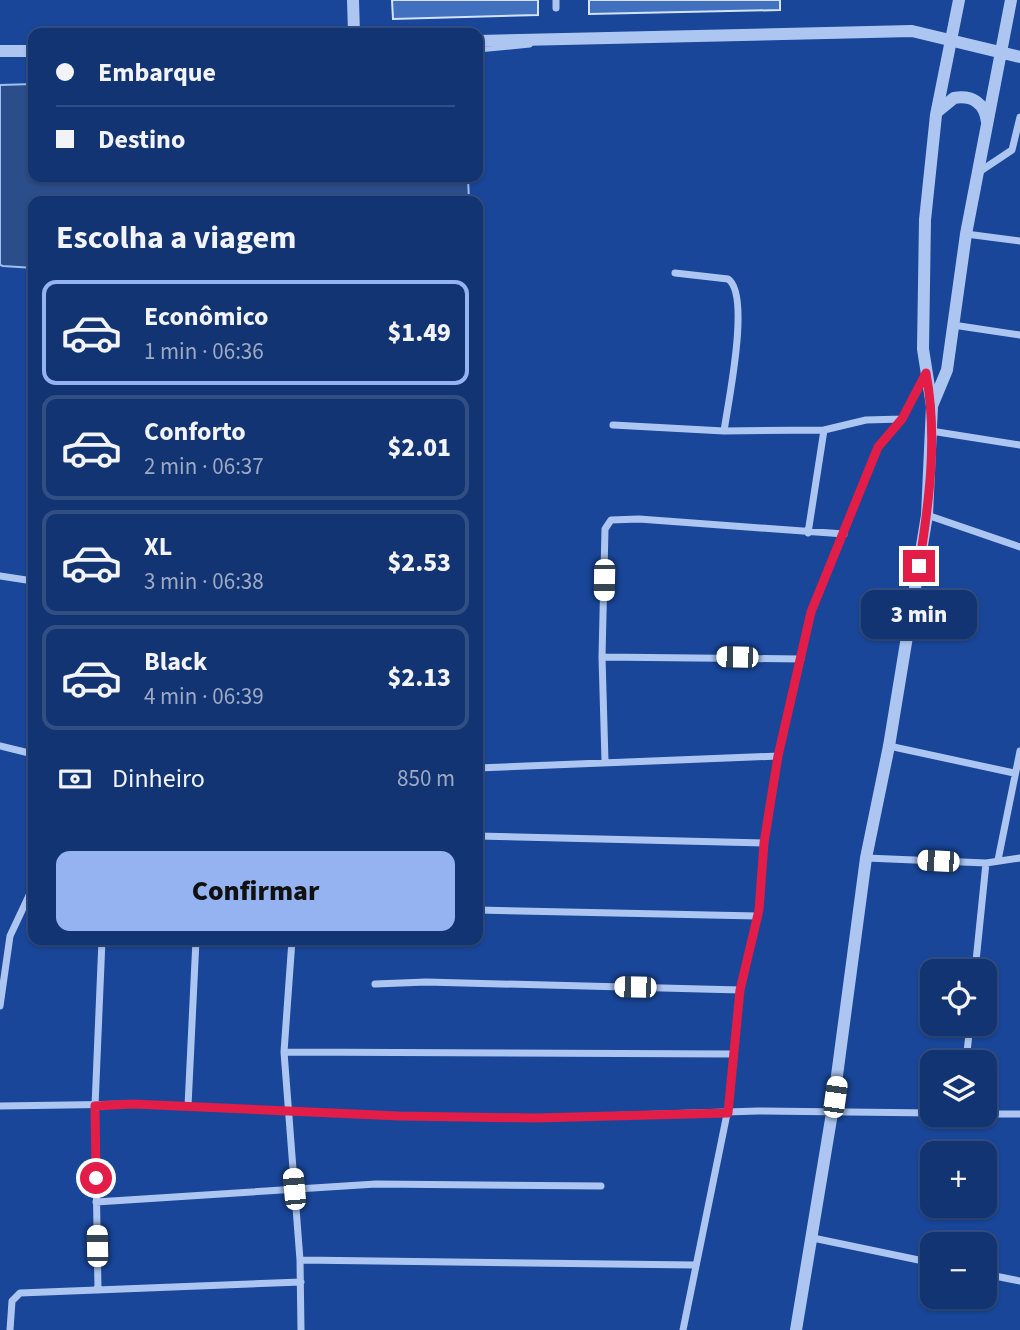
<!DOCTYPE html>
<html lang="pt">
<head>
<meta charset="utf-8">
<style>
  body { margin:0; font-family:"Source Sans 3",sans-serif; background:#1c3c77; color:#f1f3f6; height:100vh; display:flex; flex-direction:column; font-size:26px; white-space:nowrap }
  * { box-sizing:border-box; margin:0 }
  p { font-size:23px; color:#9daac4 }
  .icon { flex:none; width:38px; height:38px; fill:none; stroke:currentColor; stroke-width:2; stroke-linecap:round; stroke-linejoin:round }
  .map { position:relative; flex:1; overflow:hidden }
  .side { position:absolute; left:28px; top:196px; width:455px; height:749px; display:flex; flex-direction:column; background:#133472; border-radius:14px; box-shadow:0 2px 5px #0004,0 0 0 2px #324f84 }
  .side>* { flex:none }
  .top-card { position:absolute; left:28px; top:28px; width:455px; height:154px; border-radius:14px; box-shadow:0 2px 5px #0004,0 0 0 2px #324f84; display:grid; align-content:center; height:154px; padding:0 28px; background:#133472 }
  .buttons { position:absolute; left:920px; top:959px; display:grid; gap:14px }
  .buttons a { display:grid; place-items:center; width:77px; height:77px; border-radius:14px; background:#133472; box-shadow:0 2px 5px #0004,0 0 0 2px #324f84; font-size:35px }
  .end { position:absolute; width:32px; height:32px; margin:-16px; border:9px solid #e11d48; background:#fff; box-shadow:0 0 0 4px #fff }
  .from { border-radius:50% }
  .bubble { position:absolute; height:49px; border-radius:14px; background:#133472; box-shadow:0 2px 5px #0004,0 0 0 2px #324f84; font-size:23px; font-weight:800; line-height:49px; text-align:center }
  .car { position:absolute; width:21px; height:42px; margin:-21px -10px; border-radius:9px; box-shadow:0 0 5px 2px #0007; background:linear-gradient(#fff 24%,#345 0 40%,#fff 0 76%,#345 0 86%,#fff 0) }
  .top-card b { display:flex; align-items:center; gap:24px; height:66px; font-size:26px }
  .top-card b+b { border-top:2px solid #324f84 }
  .top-card i { width:18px; height:18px; background:#f1f3f6 }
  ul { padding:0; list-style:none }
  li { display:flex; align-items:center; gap:21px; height:105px; margin:0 14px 10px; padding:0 14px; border:4px solid #324f84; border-radius:14px }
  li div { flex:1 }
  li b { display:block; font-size:26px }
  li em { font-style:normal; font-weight:800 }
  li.current { border-color:#95b2f1 }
  li>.icon { width:63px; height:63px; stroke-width:1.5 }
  h2 { padding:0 28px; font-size:32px; line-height:84px }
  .pay { display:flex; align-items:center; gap:18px; height:77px; padding:0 28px; font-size:26px }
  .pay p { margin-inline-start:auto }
  .action { display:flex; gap:14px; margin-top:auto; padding:14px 28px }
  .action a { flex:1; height:80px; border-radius:14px; background:#95b2f1; color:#111; font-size:28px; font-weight:800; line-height:80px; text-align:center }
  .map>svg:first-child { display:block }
  .water { fill:#2b4d8a; stroke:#9fc0f3; stroke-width:2 }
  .building { fill:#4170bf; stroke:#d4e3fc; stroke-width:2 }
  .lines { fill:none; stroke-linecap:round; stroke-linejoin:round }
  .service { stroke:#acc6f1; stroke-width:5 }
  .minor { stroke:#acc6f1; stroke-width:7 }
  .tertiary { stroke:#acc6f1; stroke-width:12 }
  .route { stroke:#e11d48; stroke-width:9 }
</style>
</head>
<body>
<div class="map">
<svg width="1020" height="1330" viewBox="0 0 1020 1330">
  <rect width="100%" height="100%" fill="#194698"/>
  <path class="water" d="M 33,84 L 33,177 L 468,177 L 469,201 L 33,201 L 33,268 L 3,266 L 0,265 L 0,85 Z"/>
  <path class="building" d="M 392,0 L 538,0 L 538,15 L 393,19 Z
    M 589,0 L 780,0 L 780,10 L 589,14 Z"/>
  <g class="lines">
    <path class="service" d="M 478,50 L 530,45"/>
    <path class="minor" d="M 556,0 L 556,8
      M 979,172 L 1012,150 L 1020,117
      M 966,234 L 1020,241
      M 675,273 L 728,279 C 751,294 728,403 724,431
      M 953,325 L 1020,335
      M 613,425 L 724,431 L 824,430
      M 931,431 L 1020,445
      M 927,515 L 1020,547
      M 808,533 L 824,430 L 866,420 L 902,419
      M 0,576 L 33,581
      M 602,657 L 801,659
      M 0,746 L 33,754
      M 889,746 L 1014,773
      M 605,761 L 602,657 L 605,529 L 611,520 L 639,519 L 844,534
      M 478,768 L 778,756
      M 478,836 L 764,843
      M 866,858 L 986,863 L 1020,858
      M 998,860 L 1020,751
      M 478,910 L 757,916
      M 292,940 L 284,1052 L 300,1260 L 301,1330
      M 975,971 L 986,863
      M 375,984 L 426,982 L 740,990
      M 0,1006 L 10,936 L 33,887
      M 284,1052 L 733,1054
      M 966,1062 L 970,1024
      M 0,1106 L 133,1104 L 399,1116 L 535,1118 L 758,1111 L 933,1113
      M 188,1106 L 196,940
      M 985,1114 L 1020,1114
      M 96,1202 L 376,1184 L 601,1186
      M 813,1238 L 933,1263
      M 300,1260 L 695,1265
      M 985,1274 L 1020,1281
      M 98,1290 L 95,1106 L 102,940
      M 10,1330 L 12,1301 L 20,1293 L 301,1282
      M 683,1330 L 729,1104 L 740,990 L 759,910 L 764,843 L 778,756 L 811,612 L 878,447 L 902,419 L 926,374"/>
    <path class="tertiary" d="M 353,0 L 354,33
      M 478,41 L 912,31 L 1020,57
      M 0,51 L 33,51
      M 938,111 L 954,98 C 972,95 985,103 987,122
      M 932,406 L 947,370 L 966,234 L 1011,0
      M 796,1330 L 832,1113 L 866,858 L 889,746 L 927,515 L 932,406 L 923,349 L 925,220 L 936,115 L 959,0"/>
  </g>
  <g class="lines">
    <path class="route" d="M 96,1178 L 95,1106 L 133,1104 L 399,1116 L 535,1118 L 728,1113 L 740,990 L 759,910 L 764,843 L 778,756 L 811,612 L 878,447 L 902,419 L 926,373 C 938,437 929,503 919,566"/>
  </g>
</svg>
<div class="buttons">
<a><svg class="icon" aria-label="locate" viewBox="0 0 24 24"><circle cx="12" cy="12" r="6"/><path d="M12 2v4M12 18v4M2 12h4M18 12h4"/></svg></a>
<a><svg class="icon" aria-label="layers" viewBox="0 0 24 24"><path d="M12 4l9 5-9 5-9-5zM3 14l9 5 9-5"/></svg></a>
<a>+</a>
<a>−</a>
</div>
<i class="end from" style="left:96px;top:1178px"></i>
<i class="end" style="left:919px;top:566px"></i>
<div class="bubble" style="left:861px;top:590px;width:116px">3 min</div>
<i class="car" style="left:604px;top:580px;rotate:181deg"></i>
<i class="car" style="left:737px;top:657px;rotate:271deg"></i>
<i class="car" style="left:938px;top:861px;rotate:273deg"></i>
<i class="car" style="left:635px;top:987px;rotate:271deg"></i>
<i class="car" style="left:835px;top:1097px;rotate:8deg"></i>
<i class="car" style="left:294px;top:1189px;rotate:355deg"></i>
<i class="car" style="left:97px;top:1246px;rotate:359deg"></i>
<div class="top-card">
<b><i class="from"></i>Embarque</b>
<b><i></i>Destino</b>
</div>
<section class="side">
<h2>Escolha a viagem</h2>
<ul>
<li class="current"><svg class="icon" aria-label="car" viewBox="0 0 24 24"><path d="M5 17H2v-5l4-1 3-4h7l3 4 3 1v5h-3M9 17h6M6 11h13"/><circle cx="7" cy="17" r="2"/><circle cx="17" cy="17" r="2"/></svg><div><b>Econômico</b><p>1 min · 06:36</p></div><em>$1.49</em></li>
<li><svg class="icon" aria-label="car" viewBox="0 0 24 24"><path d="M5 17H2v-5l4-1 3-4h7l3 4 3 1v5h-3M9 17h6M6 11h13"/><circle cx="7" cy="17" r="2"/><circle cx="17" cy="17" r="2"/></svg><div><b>Conforto</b><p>2 min · 06:37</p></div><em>$2.01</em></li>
<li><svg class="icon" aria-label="car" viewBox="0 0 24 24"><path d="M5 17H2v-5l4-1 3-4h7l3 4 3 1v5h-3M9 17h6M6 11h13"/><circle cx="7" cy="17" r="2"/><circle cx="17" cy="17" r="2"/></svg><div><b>XL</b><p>3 min · 06:38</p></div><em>$2.53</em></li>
<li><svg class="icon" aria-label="car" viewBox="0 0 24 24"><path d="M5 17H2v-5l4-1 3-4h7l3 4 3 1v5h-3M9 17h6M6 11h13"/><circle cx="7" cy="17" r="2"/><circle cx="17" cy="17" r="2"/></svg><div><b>Black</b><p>4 min · 06:39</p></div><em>$2.13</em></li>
</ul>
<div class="pay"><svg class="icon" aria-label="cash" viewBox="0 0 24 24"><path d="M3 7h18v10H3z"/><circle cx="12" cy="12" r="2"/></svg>Dinheiro<p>850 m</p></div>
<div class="action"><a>Confirmar</a></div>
</section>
</div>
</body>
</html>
